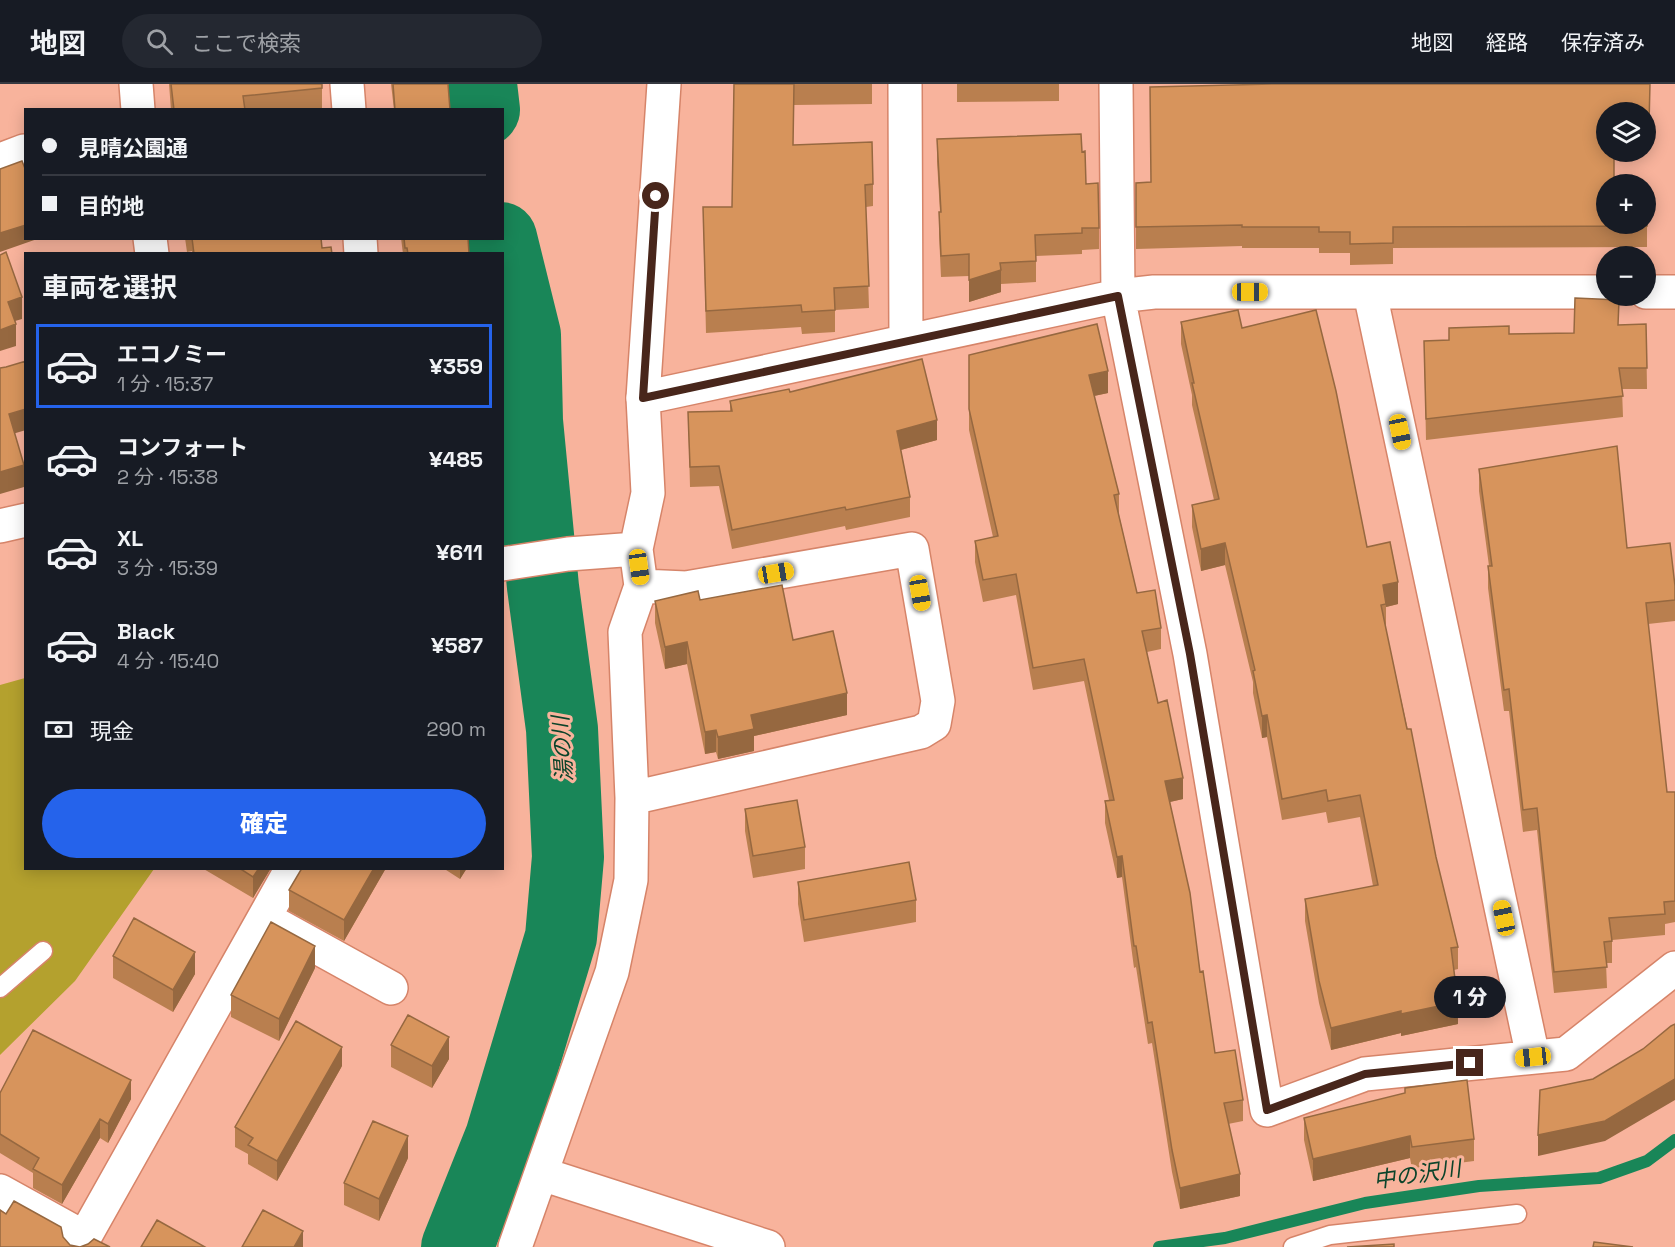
<!DOCTYPE html>
<html lang="ja">
<head>
<meta charset="utf-8">
<style>
  body { margin:0; font-family:"Space Grotesk","Noto Sans JP",sans-serif; background:#242831; color:#f1f3f6; height:100vh; display:flex; flex-direction:column; font-size:22px; white-space:nowrap }
  * { box-sizing:border-box; margin:0 }
  p { font-size:20px; color:#9ea1a6 }
  .icon { flex:none; width:33px; height:33px; fill:none; stroke:currentColor; stroke-width:2; stroke-linecap:round; stroke-linejoin:round }
  .map { position:relative; flex:1; overflow:hidden }
  .panel { position:absolute; left:24px; top:168px; width:480px; height:618px; display:flex; flex-direction:column; background:#171b24; border-radius:0px; box-shadow:0 3px 15px #0003 }
  .panel>* { flex:none }
  .top-card { position:absolute; left:24px; top:24px; width:480px; height:132px; border-radius:0px; box-shadow:0 3px 15px #0003; display:grid; align-content:center; height:132px; padding:0 18px; background:#171b24 }
  .buttons { position:absolute; left:1596px; top:18px; display:grid; gap:12px }
  .buttons a { display:grid; place-items:center; width:60px; height:60px; border-radius:50%; background:#171b24; box-shadow:0 3px 15px #0003; font-size:30px }
  .end { position:absolute; width:27px; height:27px; margin:-14px; border:8px solid #48261b; background:#fff; box-shadow:0 0 0 3px #fff }
  .from { border-radius:50% }
  .bubble { position:absolute; height:42px; border-radius:21px; background:#171b24; box-shadow:0 3px 15px #0003; font-size:20px; font-weight:800; line-height:42px; text-align:center }
  .car { position:absolute; width:18px; height:36px; margin:-18px -9px; border-radius:8px; box-shadow:0 0 4px 2px #0007; background:linear-gradient(#f5c518 24%,#345 0 40%,#f5c518 0 76%,#345 0 86%,#f5c518 0) }
  .top-card b { display:flex; align-items:center; gap:21px; height:57px; font-size:22px }
  .top-card b+b { border-top:2px solid #363941 }
  .top-card i { width:15px; height:15px; background:#f1f3f6 }
  ul { padding:0; list-style:none }
  li { display:flex; align-items:center; gap:18px; height:84px; margin:0 12px 9px; padding:0 6px; border:3px solid transparent; border-radius:0px }
  li div { flex:1 }
  li b { display:block; font-size:22px }
  li em { font-style:normal; font-weight:800 }
  li.on { border-color:#2563eb }
  li>.icon { width:54px; height:54px; stroke-width:1.5 }
  h2 { padding:0 18px; font-size:27px; line-height:72px }
  .pay { display:flex; align-items:center; gap:15px; height:66px; padding:0 18px; font-size:22px }
  .pay p { margin-inline-start:auto }
  .cta { display:flex; gap:12px; margin-top:auto; padding:12px 18px }
  .cta a { flex:1; height:69px; border-radius:36px; background:#2563eb; color:#fff; font-size:24px; font-weight:800; line-height:69px; text-align:center }
  header { display:flex; align-items:center; gap:36px; box-sizing:border-box; height:84px; padding:0 30px; background:#171b24; border-bottom:2px solid #363941 }
  header strong { font-size:28px }
  nav { display:flex; gap:33px; margin-inline-start:auto; font-size:21px }
  .search { width:420px; height:54px; background:#242831; display:flex; align-items:center; gap:15px; box-sizing:border-box; padding:0 21px; border-radius:33px; color:#9ea1a6; font-size:22px }
  .map>svg:first-child { display:block }
  .green { fill:#b4a12e }
  .lines { fill:none; stroke-linecap:round; stroke-linejoin:round }
  .stream { stroke:#198658; stroke-width:12 }
  .river { stroke:#198658; stroke-width:72 }
  .service-casing { stroke:#d68469; stroke-width:21 }
  .minor-casing { stroke:#d68469; stroke-width:36 }
  .tertiary-casing { stroke:#d68469; stroke-width:36 }
  .service { stroke:#fff; stroke-width:18 }
  .minor { stroke:#fff; stroke-width:33 }
  .tertiary { stroke:#fff; stroke-width:33 }
  .wall { fill:#b97f4f }
  .shaded-wall { fill:#966840 }
  .building { fill:#d7945c; stroke:#966840; stroke-width:1.5 }
  .route { stroke:#48261b; stroke-width:8 }
  .labels { text-anchor:middle; stroke-width:6; stroke-linejoin:round; paint-order:stroke }
  .water-label { font-size:22px; font-style:italic; fill:#0b432a; stroke:#f8b39c }
</style>
</head>
<body>
<header>
<strong>地図</strong>
<div class="search"><svg class="icon" aria-label="search" viewBox="0 0 24 24"><circle cx="10" cy="10" r="6"/><path d="M15 15l6 6"/></svg>ここで検索</div>
<nav><a>地図</a><a>経路</a><a>保存済み</a></nav>
</header>
<div class="map">
<svg width="1675" height="1163" viewBox="0 0 1675 1163">
  <rect width="100%" height="100%" fill="#f8b39c"/>
  <path class="green" d="M 25,594 L 26,784 L 154,785 L 75,897 L 0,971 L 0,601 Z"/>
  <g class="lines">
    <path class="stream" d="M 1159,1163 L 1225,1154 L 1365,1119 L 1479,1102 L 1599,1094 L 1647,1077 L 1675,1056"/>
    <path class="river" d="M 481,0 L 484,26
      M 457,1163 L 501,1053 L 561,853 L 568,773 L 562,645 L 543,503 L 527,337 L 525,251 L 501,154"/>
    <defs>
      <path id="service" d="M 0,904 L 43,867
        M 1293,1163 L 1330,1151 L 1517,1130"/>
      <path id="minor" d="M 136,0 L 138,26
        M 347,0 L 349,26
        M 905,0 L 906,256
        M 1116,0 L 1118,212 L 1190,570 L 1267,1026 L 1365,990 L 1566,970 L 1675,884
        M 0,76 L 24,67
        M 150,154 L 152,170
        M 360,154 L 361,170
        M 1646,208 L 1675,208
        M 1370,209 L 1533,973
        M 0,442 L 26,436
        M 502,480 L 568,470 L 636,465
        M 632,714 L 921,648 L 934,640 L 938,617 L 912,465 L 686,504 L 641,502
        M 277,841 L 391,904
        M 542,1090 L 768,1163
        M 0,1107 L 85,1154
        M 79,1163 L 292,784
        M 515,1163 L 612,888 L 631,796 L 632,714 L 625,548 L 641,502 L 636,465 L 648,409 L 643,314 L 1118,212 L 1154,208 L 1606,208"/>
      <path id="tertiary" d="M 643,314 L 664,0"/>
    </defs>
    <use href="#service" class="service-casing"/>
    <use href="#minor" class="minor-casing"/>
    <use href="#tertiary" class="tertiary-casing"/>
    <use href="#service" class="service"/>
    <use href="#minor" class="minor"/>
    <use href="#tertiary" class="tertiary"/>
  </g>
  <path class="wall" d="M 169,0 L 322,0 L 322,26 L 171,26 Z
    M 391,0 L 448,0 L 450,26 L 394,26 Z
    M 734,0 L 872,0 L 872,20 L 794,21 L 793,61 L 873,100 L 873,122 L 866,123 L 869,224 L 835,226 L 835,248 L 802,250 L 801,243 L 706,249 L 703,123 L 732,123 Z
    M 938,0 L 1059,0 L 1059,17 L 957,18 L 957,0 Z
    M 1650,0 L 1649,61 L 1646,61 L 1646,28 L 1606,28 L 1606,140 L 1647,103 L 1647,163 L 1393,164 L 1393,180 L 1350,181 L 1350,169 L 1319,169 L 1319,164 L 1242,164 L 1242,162 L 1136,165 L 1136,99 L 1151,98 Z
    M 937,55 L 1082,68 L 1086,100 L 1099,144 L 1099,165 L 1082,166 L 1082,170 L 1036,172 L 1036,198 L 1001,200 L 1001,208 L 969,218 L 969,192 L 941,193 L 939,150 L 939,128 L 940,128 L 937,77 Z
    M 185,154 L 321,154 L 322,164 L 332,170 L 192,170 L 192,167 L 187,168 Z
    M 401,154 L 468,154 L 469,170 L 403,170 Z
    M 1181,238 L 1242,244 L 1367,463 L 1398,520 L 1386,523 L 1386,542 L 1385,542 L 1436,773 L 1458,863 L 1458,885 L 1454,886 L 1458,940 L 1401,952 L 1401,949 L 1331,966 L 1319,919 L 1305,837 L 1305,815 L 1373,802 L 1360,733 L 1328,739 L 1326,728 L 1282,736 L 1267,653 L 1262,654 L 1253,609 L 1253,598 L 1225,481 L 1201,487 L 1192,443 L 1192,421 L 1214,416 L 1192,321 L 1192,311 L 1181,260 Z
    M 1646,240 L 1647,305 L 1622,305 L 1623,333 L 1426,356 L 1424,257 L 1449,256 L 1509,250 L 1574,249 L 1618,241 Z
    M 969,271 L 1108,309 L 1094,312 L 1119,410 L 1119,431 L 1137,509 L 1161,544 L 1161,565 L 1147,568 L 1158,619 L 1183,715 L 1170,718 L 1215,969 L 1243,1016 L 1243,1037 L 1228,1040 L 1240,1112 L 1180,1125 L 1172,1088 L 1152,959 L 1148,960 L 1136,883 L 1134,884 L 1122,793 L 1117,794 L 1105,739 L 1105,717 L 1109,716 L 1084,597 L 1033,606 L 1016,511 L 983,518 L 975,478 L 975,457 L 993,453 L 969,346 Z
    M 790,308 L 937,356 L 901,366 L 910,413 L 910,433 L 846,446 L 845,442 L 732,465 L 719,402 L 690,403 L 688,328 L 730,327 L 730,317 Z
    M 1479,385 L 1627,464 L 1675,502 L 1675,537 L 1648,540 L 1667,708 L 1675,708 L 1675,838 L 1665,840 L 1665,851 L 1612,856 L 1612,879 L 1606,879 L 1607,904 L 1554,909 L 1537,746 L 1523,748 L 1509,627 L 1504,627 L 1488,504 L 1488,482 L 1489,482 L 1479,407 Z
    M 700,516 L 793,556 L 847,631 L 754,652 L 754,667 L 718,675 L 716,668 L 705,670 L 687,580 L 665,585 L 655,539 L 655,517 Z
    M 745,725 L 805,763 L 805,785 L 753,794 L 745,747 Z
    M 202,784 L 271,784 L 253,814 Z
    M 386,784 L 344,857 L 289,827 L 289,806 Z
    M 443,784 L 467,784 L 460,795 Z
    M 798,798 L 916,816 L 916,838 L 804,858 L 798,820 Z
    M 113,872 L 195,890 L 173,928 L 113,894 Z
    M 315,884 L 279,957 L 231,933 L 231,911 Z
    M 391,961 L 449,975 L 432,1004 L 391,983 Z
    M 342,982 L 277,1097 L 248,1080 L 248,1070 L 235,1063 L 235,1043 Z
    M 1405,1004 L 1474,1055 L 1474,1077 L 1412,1085 L 1410,1074 L 1313,1097 L 1304,1056 L 1304,1034 L 1405,1010 Z
    M 0,1009 L 131,1015 L 108,1059 L 100,1054 L 62,1120 L 33,1104 L 33,1089 L 0,1069 Z
    M 408,1074 L 379,1137 L 344,1121 L 344,1099 Z"/>
  <path class="shaded-wall" d="M 26,141 L 26,154 L 40,154 L 0,168 L 0,149 Z
    M 1001,186 L 1001,208 L 969,218 L 969,196 Z
    M 22,213 L 22,235 L 8,239 L 8,218 Z
    M 16,240 L 16,262 L 0,267 L 0,246 Z
    M 1108,287 L 1108,309 L 1089,313 L 1089,291 Z
    M 26,325 L 26,346 L 9,351 L 9,330 Z
    M 937,336 L 937,356 L 897,367 L 897,347 Z
    M 24,381 L 24,403 L 0,410 L 0,388 Z
    M 1225,459 L 1225,481 L 1201,487 L 1201,465 Z
    M 1398,498 L 1398,520 L 1386,523 L 1383,501 Z
    M 687,558 L 687,580 L 665,585 L 665,563 Z
    M 847,609 L 847,631 L 754,652 L 754,667 L 718,675 L 718,653 L 751,631 Z
    M 1267,631 L 1267,653 L 1262,654 L 1262,632 Z
    M 716,646 L 716,668 L 705,670 L 705,648 Z
    M 1183,694 L 1183,715 L 1165,719 L 1165,697 Z
    M 1122,772 L 1122,793 L 1117,794 L 1117,773 Z
    M 259,784 L 271,784 L 253,814 L 253,793 Z
    M 374,784 L 386,784 L 344,857 L 344,836 Z
    M 460,784 L 467,784 L 460,795 Z
    M 315,862 L 315,884 L 279,957 L 279,935 Z
    M 195,868 L 195,890 L 173,928 L 173,906 Z
    M 1458,918 L 1458,940 L 1401,952 L 1401,930 Z
    M 1401,927 L 1401,949 L 1331,966 L 1331,944 Z
    M 449,953 L 449,975 L 432,1004 L 432,982 Z
    M 342,963 L 342,982 L 277,1097 L 277,1077 Z
    M 1675,995 L 1675,1016 L 1605,1057 L 1538,1072 L 1538,1051 Z
    M 131,996 L 131,1015 L 108,1059 L 108,1040 Z
    M 100,1035 L 100,1054 L 62,1120 L 62,1101 Z
    M 408,1052 L 408,1074 L 379,1137 L 379,1115 Z
    M 1410,1052 L 1410,1074 L 1313,1097 L 1313,1075 Z
    M 1240,1090 L 1240,1112 L 1180,1125 L 1180,1104 Z
    M 303,1147 L 303,1163 L 294,1163 Z"/>
  <path class="building" d="M 171,0 L 322,0 L 322,4 L 243,12 L 245,26 L 174,26 Z
    M 393,0 L 448,0 L 450,26 L 395,26 Z
    M 734,0 L 794,0 L 793,61 L 872,58 L 873,100 L 865,101 L 869,202 L 834,204 L 835,226 L 802,228 L 801,221 L 706,227 L 703,123 L 732,123 Z
    M 1275,0 L 1650,0 L 1649,40 L 1646,40 L 1646,28 L 1606,28 L 1606,68 L 1614,68 L 1614,100 L 1606,100 L 1606,140 L 1646,140 L 1646,103 L 1647,103 L 1647,142 L 1393,143 L 1393,159 L 1350,160 L 1350,148 L 1319,148 L 1319,143 L 1242,143 L 1242,141 L 1136,143 L 1136,99 L 1151,98 L 1150,3 Z
    M 1081,50 L 1082,68 L 1085,67 L 1086,100 L 1098,99 L 1099,144 L 1082,144 L 1082,149 L 1035,151 L 1036,177 L 1000,179 L 1001,186 L 969,196 L 969,170 L 941,172 L 939,128 L 941,128 L 937,55 Z
    M 22,77 L 26,87 L 26,141 L 0,149 L 0,85 Z
    M 192,154 L 321,154 L 322,164 L 331,163 L 332,170 L 194,170 Z
    M 404,154 L 468,154 L 469,170 L 408,170 L 407,164 L 405,164 Z
    M 6,168 L 22,213 L 8,218 L 16,240 L 0,246 L 0,171 Z
    M 1575,214 L 1619,216 L 1618,241 L 1646,240 L 1647,284 L 1619,284 L 1623,312 L 1426,335 L 1424,257 L 1449,256 L 1449,244 L 1509,242 L 1509,250 L 1574,249 Z
    M 1238,226 L 1242,244 L 1316,226 L 1336,307 L 1367,463 L 1390,458 L 1398,498 L 1383,501 L 1386,520 L 1381,521 L 1407,645 L 1411,645 L 1436,773 L 1458,863 L 1451,864 L 1458,918 L 1401,930 L 1401,927 L 1331,944 L 1319,897 L 1305,815 L 1378,801 L 1360,711 L 1328,717 L 1326,706 L 1282,715 L 1267,631 L 1262,632 L 1253,587 L 1255,586 L 1225,459 L 1201,465 L 1192,421 L 1219,415 L 1192,299 L 1194,299 L 1181,238 Z
    M 1097,240 L 1108,287 L 1089,291 L 1119,410 L 1114,411 L 1137,509 L 1155,506 L 1161,544 L 1142,547 L 1158,619 L 1167,616 L 1183,694 L 1165,697 L 1190,809 L 1200,888 L 1203,887 L 1215,969 L 1235,966 L 1243,1016 L 1224,1019 L 1240,1090 L 1180,1104 L 1172,1066 L 1152,938 L 1148,939 L 1136,862 L 1134,862 L 1122,772 L 1117,773 L 1105,717 L 1114,716 L 1084,575 L 1033,584 L 1016,490 L 983,496 L 975,457 L 998,452 L 969,325 L 969,271 Z
    M 922,275 L 937,336 L 897,347 L 910,413 L 846,426 L 845,423 L 732,446 L 719,382 L 690,383 L 688,328 L 732,327 L 730,317 L 789,305 L 790,308 Z
    M 26,277 L 26,325 L 9,330 L 24,381 L 0,388 L 0,284 L 6,283 Z
    M 1617,362 L 1627,464 L 1670,459 L 1675,502 L 1675,516 L 1646,519 L 1667,708 L 1675,708 L 1675,817 L 1664,818 L 1665,830 L 1609,834 L 1612,857 L 1604,858 L 1607,883 L 1554,888 L 1537,724 L 1523,726 L 1509,605 L 1504,606 L 1488,482 L 1492,482 L 1479,385 Z
    M 782,501 L 793,556 L 833,547 L 847,609 L 751,631 L 754,645 L 718,653 L 716,646 L 705,648 L 687,558 L 665,563 L 655,517 L 698,507 L 700,516 Z
    M 797,716 L 805,763 L 753,772 L 745,725 Z
    M 909,778 L 916,816 L 804,836 L 798,798 Z
    M 239,784 L 259,784 L 253,793 Z
    M 302,784 L 374,784 L 344,836 L 289,806 Z
    M 134,834 L 195,868 L 173,906 L 113,872 Z
    M 271,838 L 315,862 L 279,935 L 231,911 Z
    M 408,931 L 449,953 L 432,982 L 391,961 Z
    M 296,937 L 342,963 L 277,1077 L 248,1061 L 253,1054 L 235,1043 Z
    M 1675,940 L 1675,995 L 1605,1037 L 1538,1051 L 1540,1006 L 1593,995 L 1643,965 L 1671,942 Z
    M 33,946 L 131,996 L 108,1040 L 100,1035 L 62,1101 L 33,1085 L 39,1074 L 0,1050 L 0,1009 Z
    M 1467,996 L 1474,1055 L 1412,1063 L 1410,1052 L 1313,1075 L 1304,1034 L 1405,1009 L 1405,1004 Z
    M 373,1037 L 408,1052 L 379,1115 L 344,1099 Z
    M 14,1117 L 61,1143 L 63,1153 L 70,1161 L 80,1163 L 88,1160 L 94,1155 L 110,1163 L 0,1163 L 0,1126 L 6,1130 Z
    M 263,1126 L 303,1147 L 294,1163 L 242,1163 Z
    M 157,1136 L 205,1163 L 141,1163 Z
    M 1594,1158 L 1633,1163 L 1593,1163 Z
    M 1394,1160 L 1394,1163 L 1347,1163 Z"/>
  <g class="lines">
    <path class="route" d="M 656,112 L 643,314 L 1118,212 L 1190,570 L 1267,1026 L 1365,990 L 1470,979"/>
  </g>
  <g class="labels">
    <g class="water-label">
      <text transform="translate(562 665) rotate(-94)" y="8">湯の川</text>
      <text transform="translate(1417 1090) rotate(-8)" y="8">中の沢川</text>
    </g>
  </g>
</svg>
<div class="buttons">
<a><svg class="icon" aria-label="layers" viewBox="0 0 24 24"><path d="M12 4l9 5-9 5-9-5zM3 14l9 5 9-5"/></svg></a>
<a>+</a>
<a>−</a>
</div>
<i class="end from" style="left:656px;top:112px"></i>
<i class="end" style="left:1470px;top:979px"></i>
<div class="bubble" style="left:1434px;top:892px;width:72px">1 分</div>
<i class="car" style="left:1250px;top:208px;rotate:90deg"></i>
<i class="car" style="left:1400px;top:348px;rotate:168deg"></i>
<i class="car" style="left:639px;top:483px;rotate:172deg"></i>
<i class="car" style="left:776px;top:489px;rotate:80deg"></i>
<i class="car" style="left:920px;top:509px;rotate:170deg"></i>
<i class="car" style="left:1504px;top:834px;rotate:348deg"></i>
<i class="car" style="left:1533px;top:973px;rotate:264deg"></i>
<div class="top-card">
<b><i class="from"></i>見晴公園通</b>
<b><i></i>目的地</b>
</div>
<section class="panel">
<h2>車両を選択</h2>
<ul>
<li class="on"><svg class="icon" aria-label="car" viewBox="0 0 24 24"><path d="M5 17H2v-5l4-1 3-4h7l3 4 3 1v5h-3M9 17h6M6 11h13"/><circle cx="7" cy="17" r="2"/><circle cx="17" cy="17" r="2"/></svg><div><b>エコノミー</b><p>1 分 · 15:37</p></div><em>¥359</em></li>
<li><svg class="icon" aria-label="car" viewBox="0 0 24 24"><path d="M5 17H2v-5l4-1 3-4h7l3 4 3 1v5h-3M9 17h6M6 11h13"/><circle cx="7" cy="17" r="2"/><circle cx="17" cy="17" r="2"/></svg><div><b>コンフォート</b><p>2 分 · 15:38</p></div><em>¥485</em></li>
<li><svg class="icon" aria-label="car" viewBox="0 0 24 24"><path d="M5 17H2v-5l4-1 3-4h7l3 4 3 1v5h-3M9 17h6M6 11h13"/><circle cx="7" cy="17" r="2"/><circle cx="17" cy="17" r="2"/></svg><div><b>XL</b><p>3 分 · 15:39</p></div><em>¥611</em></li>
<li><svg class="icon" aria-label="car" viewBox="0 0 24 24"><path d="M5 17H2v-5l4-1 3-4h7l3 4 3 1v5h-3M9 17h6M6 11h13"/><circle cx="7" cy="17" r="2"/><circle cx="17" cy="17" r="2"/></svg><div><b>Black</b><p>4 分 · 15:40</p></div><em>¥587</em></li>
</ul>
<div class="pay"><svg class="icon" aria-label="cash" viewBox="0 0 24 24"><path d="M3 7h18v10H3z"/><circle cx="12" cy="12" r="2"/></svg>現金<p>290 m</p></div>
<div class="cta"><a>確定</a></div>
</section>
</div>
</body>
</html>
